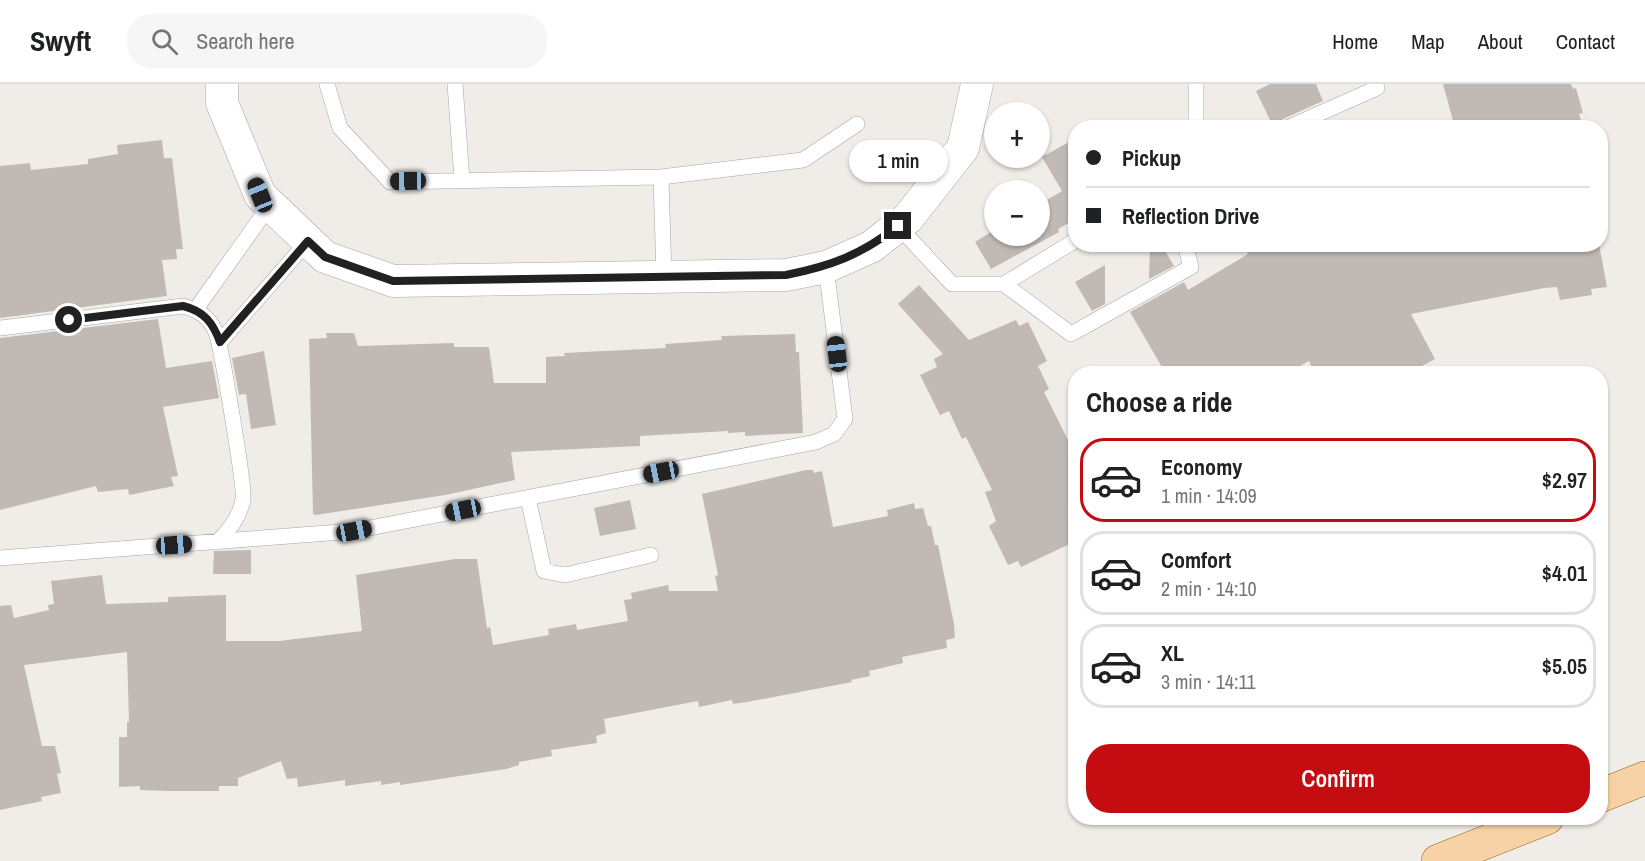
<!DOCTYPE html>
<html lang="en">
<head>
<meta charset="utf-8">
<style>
  body { margin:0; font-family:"Archivo Narrow",sans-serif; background:#f6f6f6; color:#202124; height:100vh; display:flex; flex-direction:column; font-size:22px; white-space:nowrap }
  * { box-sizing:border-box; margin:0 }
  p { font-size:20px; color:#757577 }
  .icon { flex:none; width:33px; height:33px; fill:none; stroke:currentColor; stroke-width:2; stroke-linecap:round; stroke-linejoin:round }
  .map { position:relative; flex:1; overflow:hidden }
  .details { position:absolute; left:1068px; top:282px; width:540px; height:459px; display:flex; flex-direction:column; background:#fff; border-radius:24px; box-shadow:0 2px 4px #0004 }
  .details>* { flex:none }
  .hud { position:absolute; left:1068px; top:36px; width:540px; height:132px; border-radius:24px; box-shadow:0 2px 4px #0004; display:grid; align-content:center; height:132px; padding:0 18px; background:#fff }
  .fabs { position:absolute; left:984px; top:18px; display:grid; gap:12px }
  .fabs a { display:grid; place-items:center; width:66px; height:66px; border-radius:50%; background:#fff; box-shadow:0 2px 4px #0004; font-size:30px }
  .end { position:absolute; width:27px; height:27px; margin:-14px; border:8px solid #212121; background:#fff; box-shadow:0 0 0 3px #fff }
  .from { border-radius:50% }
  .bubble { position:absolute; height:42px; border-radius:21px; background:#fff; box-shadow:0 2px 4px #0004; font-size:20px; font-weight:600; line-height:42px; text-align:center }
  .car { position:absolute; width:18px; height:36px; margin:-18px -9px; border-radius:8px; box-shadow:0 0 4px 2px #0007; background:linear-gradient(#222 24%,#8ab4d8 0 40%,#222 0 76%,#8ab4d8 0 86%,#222 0) }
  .hud b { display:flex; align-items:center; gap:21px; height:57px; font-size:22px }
  .hud b+b { border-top:2px solid #e0e0e0 }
  .hud i { width:15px; height:15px; background:#202124 }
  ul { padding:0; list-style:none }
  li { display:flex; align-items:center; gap:18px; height:84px; margin:0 12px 9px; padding:0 6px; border:3px solid #e0e0e0; border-radius:24px }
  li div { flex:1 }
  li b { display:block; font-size:22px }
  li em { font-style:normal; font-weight:600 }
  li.selected { border-color:#c50c10 }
  li>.icon { width:54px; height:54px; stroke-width:1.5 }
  h2 { padding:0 18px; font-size:27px; line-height:72px }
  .action { display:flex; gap:12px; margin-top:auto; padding:12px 18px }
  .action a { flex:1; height:69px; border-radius:24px; background:#c50c10; color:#fff; font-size:24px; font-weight:600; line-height:69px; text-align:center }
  header { display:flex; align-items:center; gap:36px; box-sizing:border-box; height:84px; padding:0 30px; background:#fff; border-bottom:2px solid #e0e0e0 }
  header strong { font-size:28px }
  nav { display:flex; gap:33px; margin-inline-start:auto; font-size:21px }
  .search { width:420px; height:54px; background:#f6f6f6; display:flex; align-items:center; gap:15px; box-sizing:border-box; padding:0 21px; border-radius:24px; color:#757577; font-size:22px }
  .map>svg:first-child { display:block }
  .building { fill:#c1b9b4 }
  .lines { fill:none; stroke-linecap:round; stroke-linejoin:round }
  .service-casing { stroke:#a5a5a5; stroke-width:16 }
  .minor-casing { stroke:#a5a5a5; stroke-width:33 }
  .primary-casing { stroke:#946309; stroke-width:34 }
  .service { stroke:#fff; stroke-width:15 }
  .minor { stroke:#fff; stroke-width:32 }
  .primary { stroke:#f7d2a6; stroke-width:33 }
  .route { stroke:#212121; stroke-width:8 }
</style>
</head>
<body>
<header>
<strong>Swyft</strong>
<div class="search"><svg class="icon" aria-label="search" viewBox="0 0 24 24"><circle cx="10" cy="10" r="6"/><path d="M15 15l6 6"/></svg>Search here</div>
<nav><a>Home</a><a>Map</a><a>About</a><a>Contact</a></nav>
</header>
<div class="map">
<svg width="1645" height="777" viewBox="0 0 1645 777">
  <rect width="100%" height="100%" fill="#f0ede8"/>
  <path class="building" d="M 1270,0 L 1316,0 L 1323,17 L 1283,35 L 1277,44 L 1274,44 L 1256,7 Z
    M 1443,0 L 1571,0 L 1573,5 L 1576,4 L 1583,29 L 1579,30 L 1583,44 L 1455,44 Z
    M 1076,54 L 1076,135 L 1058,145 L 1059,148 L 991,185 L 975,158 L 994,146 L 994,152 L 1040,152 L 1040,120 L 1062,107 L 1042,73 Z
    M 162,56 L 164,74 L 172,74 L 183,165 L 176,165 L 177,175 L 162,176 L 167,212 L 0,234 L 0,82 L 30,79 L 31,86 L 88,80 L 88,75 L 118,70 L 117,61 Z
    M 1150,160 L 1161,160 L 1174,182 L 1149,195 Z
    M 1243,160 L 1599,160 L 1607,203 L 1591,205 L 1592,211 L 1560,216 L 1557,203 L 1544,204 L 1411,230 L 1435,275 L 1407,290 L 1315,290 L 1309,277 L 1285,290 L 1166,290 L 1130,228 L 1184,198 L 1188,206 L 1248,170 Z
    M 1105,181 L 1105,220 L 1092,227 L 1075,198 Z
    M 919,201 L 969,256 L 1016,236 L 1019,242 L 1028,238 L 1047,277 L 1038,282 L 1049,305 L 1044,308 L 1076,372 L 1076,457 L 1021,483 L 1018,477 L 1008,481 L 989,442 L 996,437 L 985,408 L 992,406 L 966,353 L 962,355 L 949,327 L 940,331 L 920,291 L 937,283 L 934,275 L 943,270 L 898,220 Z
    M 158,235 L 166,284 L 212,277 L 219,314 L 163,323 L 178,392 L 171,393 L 174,402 L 129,411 L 128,405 L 98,408 L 96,402 L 0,426 L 0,254 Z
    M 326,249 L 354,249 L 358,262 L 454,259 L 454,263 L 489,263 L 494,299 L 546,299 L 546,273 L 565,272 L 564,269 L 666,264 L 665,260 L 722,256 L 721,252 L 795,250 L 796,268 L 799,268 L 803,349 L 745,352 L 745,348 L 728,349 L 728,347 L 640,352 L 640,362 L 511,368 L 515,396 L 445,411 L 316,431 L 313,430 L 309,255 L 327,254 Z
    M 264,267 L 276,341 L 251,345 L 246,310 L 239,311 L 232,274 Z
    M 806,386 L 813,386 L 814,389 L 822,387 L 833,443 L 888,432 L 887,426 L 914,419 L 915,425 L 923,424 L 928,442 L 931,442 L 935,461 L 938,461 L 954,540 L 955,554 L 946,556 L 947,564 L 902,573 L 903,579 L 869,587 L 870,592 L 851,596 L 852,598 L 747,618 L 733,620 L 732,616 L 699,623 L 698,617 L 604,635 L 606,649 L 596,652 L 597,659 L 551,666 L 552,672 L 519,678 L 519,681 L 506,685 L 400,701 L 400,698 L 381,701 L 381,697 L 345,702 L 345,696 L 298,703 L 297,694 L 287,695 L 281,677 L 238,694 L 238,702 L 219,702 L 219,707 L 168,707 L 140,706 L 140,702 L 119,703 L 119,653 L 127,653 L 127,638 L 129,638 L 127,568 L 24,581 L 42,662 L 55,662 L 61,689 L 57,690 L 61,709 L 41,713 L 42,717 L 0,726 L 0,522 L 11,521 L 14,534 L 49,526 L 48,521 L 54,520 L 51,497 L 102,491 L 106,520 L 168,518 L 168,513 L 226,511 L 226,557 L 279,557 L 362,547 L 356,491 L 455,475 L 477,475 L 487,544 L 490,543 L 493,561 L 549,551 L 548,545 L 576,540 L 577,546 L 628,537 L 624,516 L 632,515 L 631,509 L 668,501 L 669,507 L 718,507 L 715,492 L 718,491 L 702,410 Z
    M 630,416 L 636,445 L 600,452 L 594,424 Z
    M 251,466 L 251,490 L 213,490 L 214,467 Z"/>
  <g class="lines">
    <defs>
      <path id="service" d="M 327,0 L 340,44 L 390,98 L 661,93 L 803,76 L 857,40
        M 455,0 L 462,96
        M 1196,0 L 1196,44
        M 1287,44 L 1377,4
        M 661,93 L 664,193
        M 898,142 L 952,200 L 1004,200 L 1076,156
        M 1004,200 L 1071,250 L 1191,183 L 1185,160
        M 196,225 L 270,121
        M 0,244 L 183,222 C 198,226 208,232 215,246 C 221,258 245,403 243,415 C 240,433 229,447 217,458
        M 220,258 L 308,157
        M 528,414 L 544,487 L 565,491 L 651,471
        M 0,474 L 354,447 L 816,358 L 834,350 L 845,335 L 826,183"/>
      <path id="minor" d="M 222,0 L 222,19 L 260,111 L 325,173 L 393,197 L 786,191 L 826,183 L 871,163 L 908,134 L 963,64 L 977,0"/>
      <path id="primary" d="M 1600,712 L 1645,694
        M 1438,777 L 1547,734"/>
    </defs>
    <use href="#service" class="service-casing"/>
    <use href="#minor" class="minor-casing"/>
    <use href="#primary" class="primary-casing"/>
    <use href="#service" class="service"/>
    <use href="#minor" class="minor"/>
    <use href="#primary" class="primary"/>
  </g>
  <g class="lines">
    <path class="route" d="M 69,236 L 183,222 C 204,227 213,239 220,258 L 308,157 L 325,173 L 393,197 L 786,191 C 831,182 861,171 898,142"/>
  </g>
</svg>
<div class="fabs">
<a>+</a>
<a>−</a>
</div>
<i class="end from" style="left:69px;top:236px"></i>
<i class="end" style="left:898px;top:142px"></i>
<div class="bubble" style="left:849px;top:56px;width:99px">1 min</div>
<i class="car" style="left:408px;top:97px;rotate:269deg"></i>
<i class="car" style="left:260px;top:111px;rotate:338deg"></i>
<i class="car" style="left:837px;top:270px;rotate:353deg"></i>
<i class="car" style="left:661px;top:388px;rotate:259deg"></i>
<i class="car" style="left:463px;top:426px;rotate:259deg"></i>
<i class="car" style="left:354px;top:447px;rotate:79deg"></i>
<i class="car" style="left:174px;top:461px;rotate:86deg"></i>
<div class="hud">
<b><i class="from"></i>Pickup</b>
<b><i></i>Reflection Drive</b>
</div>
<section class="details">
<h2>Choose a ride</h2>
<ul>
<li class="selected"><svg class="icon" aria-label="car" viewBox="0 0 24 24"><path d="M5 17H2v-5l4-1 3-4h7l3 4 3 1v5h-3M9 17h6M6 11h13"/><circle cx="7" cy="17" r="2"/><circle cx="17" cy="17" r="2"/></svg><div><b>Economy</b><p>1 min · 14:09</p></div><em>$2.97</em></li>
<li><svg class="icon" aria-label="car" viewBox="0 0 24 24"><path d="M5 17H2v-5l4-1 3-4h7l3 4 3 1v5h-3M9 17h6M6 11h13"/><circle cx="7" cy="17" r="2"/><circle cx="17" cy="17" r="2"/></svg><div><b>Comfort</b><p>2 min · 14:10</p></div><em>$4.01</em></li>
<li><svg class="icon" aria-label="car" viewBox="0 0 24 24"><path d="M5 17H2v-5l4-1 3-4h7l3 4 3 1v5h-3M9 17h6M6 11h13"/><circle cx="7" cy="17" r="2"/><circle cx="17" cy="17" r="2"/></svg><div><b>XL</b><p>3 min · 14:11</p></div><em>$5.05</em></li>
</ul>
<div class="action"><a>Confirm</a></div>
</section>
</div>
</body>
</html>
